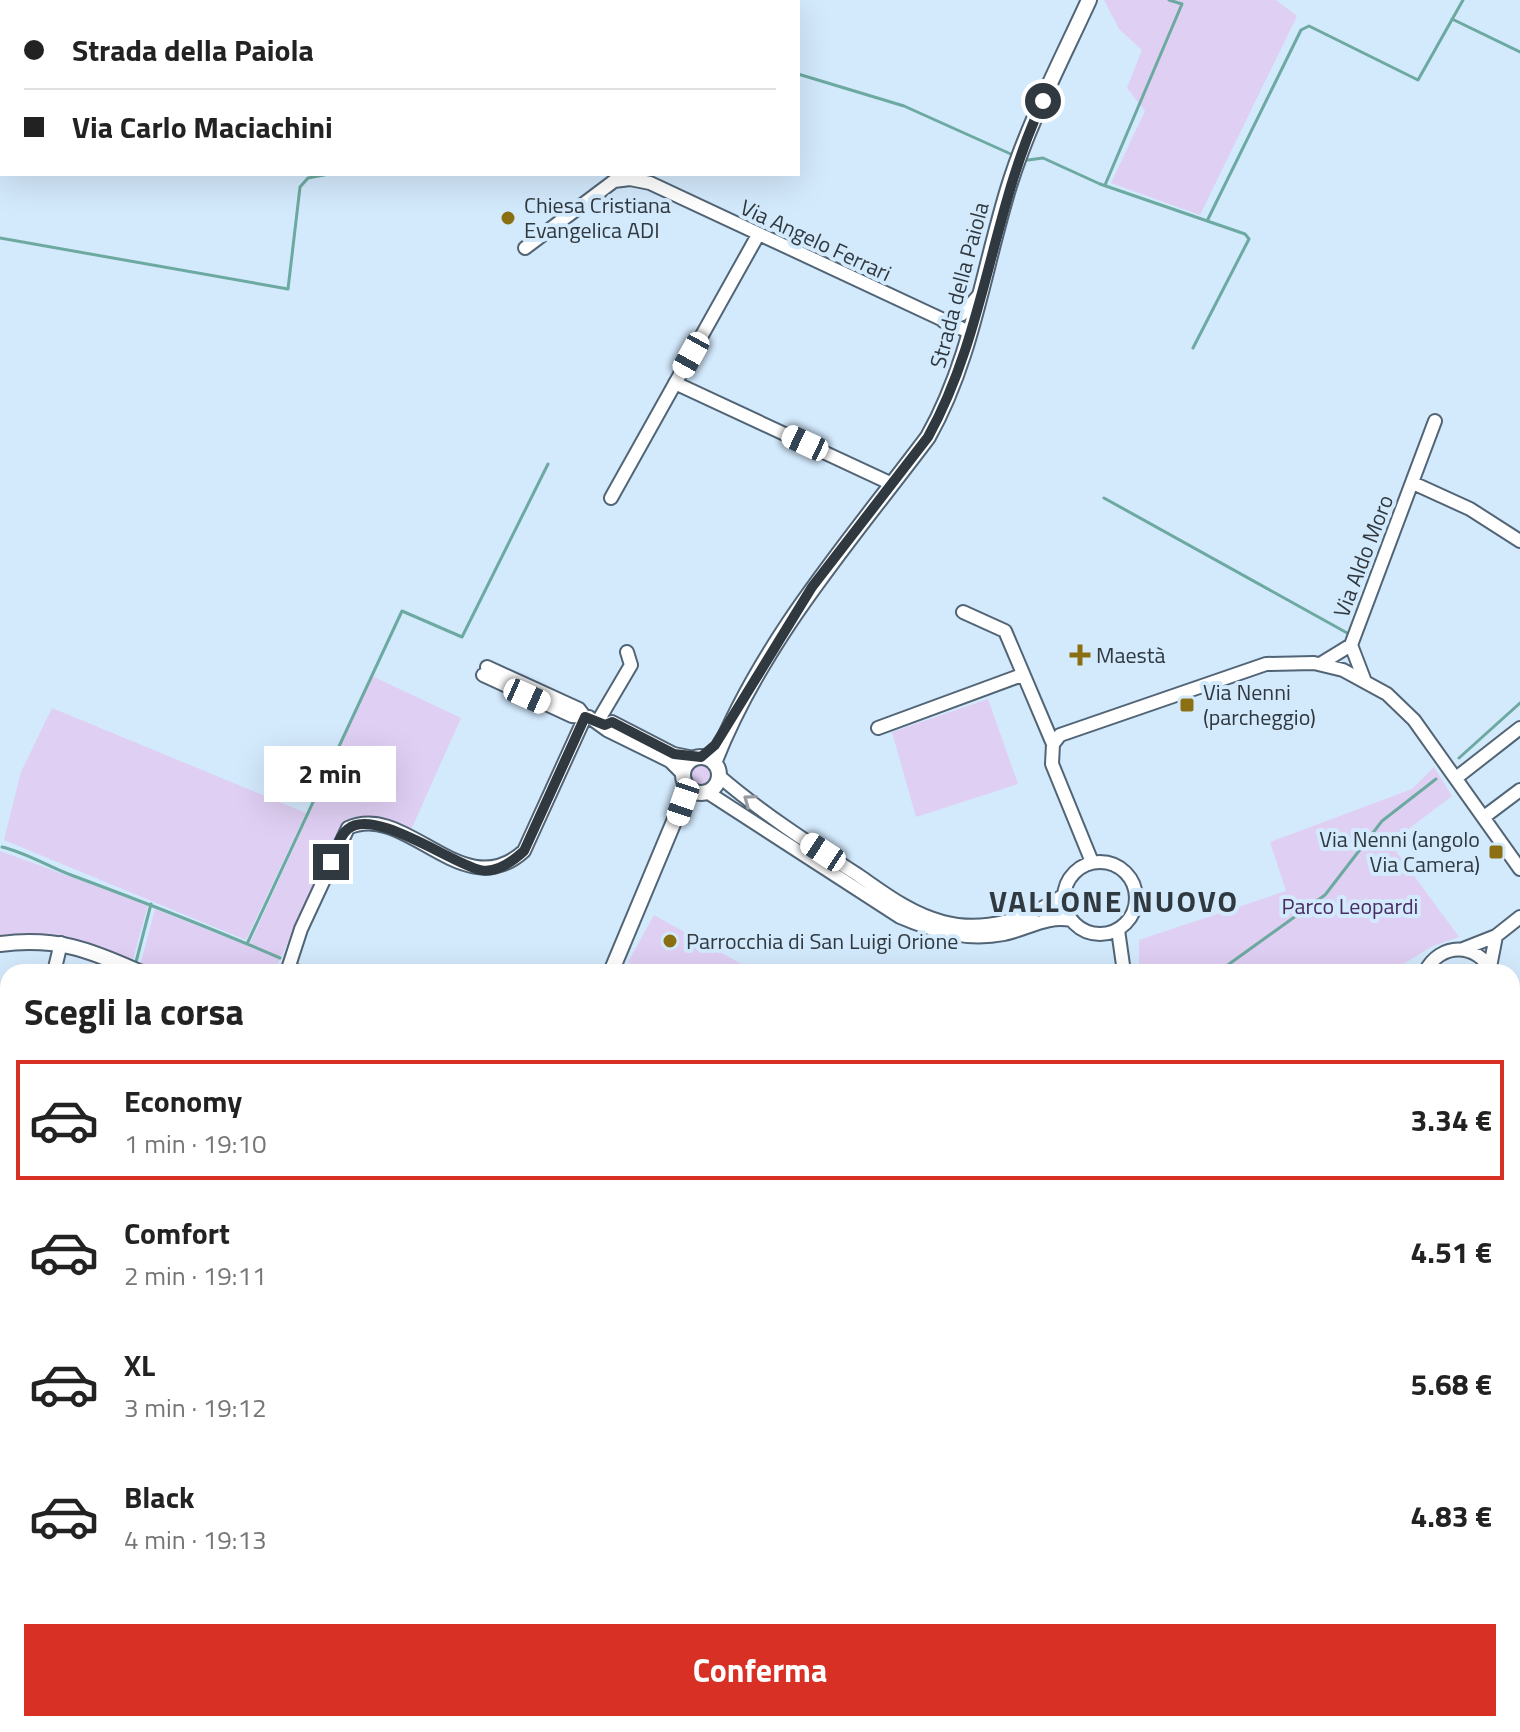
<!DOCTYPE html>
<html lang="it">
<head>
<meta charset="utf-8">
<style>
  body { margin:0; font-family:"Titillium Web",sans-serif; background:#f2f2f2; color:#222; height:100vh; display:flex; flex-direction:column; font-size:30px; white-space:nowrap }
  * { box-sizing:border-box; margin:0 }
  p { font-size:26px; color:#767676 }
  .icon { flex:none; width:44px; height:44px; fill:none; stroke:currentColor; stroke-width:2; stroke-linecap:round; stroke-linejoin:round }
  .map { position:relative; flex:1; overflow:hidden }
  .side { position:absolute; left:0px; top:964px; width:1520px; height:768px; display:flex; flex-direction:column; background:#fff; border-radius:24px 24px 0 0; box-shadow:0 8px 32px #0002 }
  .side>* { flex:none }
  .banner { position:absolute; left:0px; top:0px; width:800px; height:176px; box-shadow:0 8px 32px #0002; display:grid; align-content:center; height:176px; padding:0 24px; background:#fff }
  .end { position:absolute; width:36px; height:36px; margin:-18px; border:10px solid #303940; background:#fff; box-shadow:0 0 0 4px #fff }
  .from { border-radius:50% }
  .bubble { position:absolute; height:56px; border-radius:0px; background:#fff; box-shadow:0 8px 32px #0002; font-size:26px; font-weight:700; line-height:56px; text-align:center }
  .car { position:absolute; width:24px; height:48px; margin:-24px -12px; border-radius:10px; box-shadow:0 0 6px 2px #0007; background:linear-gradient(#fff 24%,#345 0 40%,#fff 0 76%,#345 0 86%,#fff 0) }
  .banner b { display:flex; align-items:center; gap:28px; height:76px; font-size:30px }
  .banner b+b { border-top:2px solid #e0e0e0 }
  .banner i { width:20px; height:20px; background:#222 }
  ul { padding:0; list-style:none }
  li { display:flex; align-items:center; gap:24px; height:120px; margin:0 16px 12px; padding:0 8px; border:4px solid transparent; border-radius:0px }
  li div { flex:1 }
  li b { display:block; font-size:30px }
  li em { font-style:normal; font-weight:700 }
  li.active { border-color:#d93025 }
  li>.icon { width:72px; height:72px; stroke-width:1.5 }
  h2 { padding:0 24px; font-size:36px; line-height:96px }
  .primary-button { display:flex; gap:16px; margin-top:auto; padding:16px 24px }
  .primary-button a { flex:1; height:92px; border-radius:0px; background:#d93025; color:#fff; font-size:32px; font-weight:700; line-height:92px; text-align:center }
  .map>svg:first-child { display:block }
  .built { fill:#c1ddf5 }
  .green { fill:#dfcff3 }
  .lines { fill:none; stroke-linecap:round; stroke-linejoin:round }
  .stream { stroke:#6ca9a0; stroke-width:3 }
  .canal { stroke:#6ca9a0; stroke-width:11 }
  .minor-casing { stroke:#526576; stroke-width:16 }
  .tertiary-casing { stroke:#526576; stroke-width:18 }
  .minor { stroke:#fff; stroke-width:12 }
  .tertiary { stroke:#fff; stroke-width:14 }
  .oneway { stroke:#989ca0 }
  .route { stroke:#303940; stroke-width:10 }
  .poi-dot { fill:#8b7013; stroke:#d3e9fc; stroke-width:3 }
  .labels { text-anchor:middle; stroke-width:8; stroke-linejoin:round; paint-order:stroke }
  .poi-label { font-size:22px; fill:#303940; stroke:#d3e9fc; text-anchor:start }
  .street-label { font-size:22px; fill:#303940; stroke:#d3e9fc }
  .park-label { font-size:22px; fill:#492c63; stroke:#d3e9fc }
  .district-label { font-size:30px; font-weight:bold; letter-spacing:2px; fill:#303940; stroke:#d3e9fc }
</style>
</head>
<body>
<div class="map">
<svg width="1520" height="1732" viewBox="0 0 1520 1732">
  <rect width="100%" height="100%" fill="#d3e9fc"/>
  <path class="built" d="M 699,1724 L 752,1724 L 772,1732 L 696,1732 Z"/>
  <path class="green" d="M 1104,0 L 1276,0 L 1297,16 L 1200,215 L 1111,183 L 1145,111 L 1127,88 L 1142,50 L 1119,29 Z
    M 372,676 L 461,718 L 410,832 L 357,816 L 344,822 L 274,972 L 152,972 L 140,966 L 155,909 L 249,946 Z
    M 988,699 L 1018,784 L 916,817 L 892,732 Z
    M 52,708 L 306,813 L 246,940 L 4,840 L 21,772 Z
    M689 776a11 11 0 1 1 22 0a11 11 0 1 1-22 0Z
    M 1434,767 L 1452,796 L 1390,843 L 1459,937 L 1433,946 L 1390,972 L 1139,972 L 1139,940 L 1286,891 L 1270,842 L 1412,789 Z
    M 0,851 L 148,905 L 132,963 L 59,937 L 0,940 Z
    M 654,915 L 743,965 L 739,972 L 646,972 L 628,962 Z"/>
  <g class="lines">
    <path class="stream" d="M 226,0 L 231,2
      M 539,0 L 546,2
      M 314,2 L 314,0
      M 708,2 L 709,0
      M 1452,19 L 1520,52
      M 798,74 L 904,106 L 1013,155
      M 1028,160 L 1043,158 L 1100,184 L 1245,234 L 1249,239 L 1193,348
      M 1105,185 L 1182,4 L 1169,0
      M 1208,219 L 1301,30 L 1309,26 L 1418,80 L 1463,0
      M 0,238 L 288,289 L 300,187 L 308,178 L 329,174
      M 1104,498 L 1349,634
      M 1459,758 L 1520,703
      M 2,847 C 27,853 47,866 71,875 C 141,901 211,928 280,958
      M 247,944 L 402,611 L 462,637 L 548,464
      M 136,962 L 151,904
      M 297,964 L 315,972
      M 1218,972 L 1325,895 L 1382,821 L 1436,779
      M 0,1616 L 8,1577"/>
    <path class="canal" d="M 0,1680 L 8,1678"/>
    <defs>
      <path id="minor" d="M 525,248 L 614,181 L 630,179 L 650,183 L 969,332
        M 943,321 L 962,314 L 980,294
        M 675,383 L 892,484
        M 1413,483 L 1470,509 L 1520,541
        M 611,498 L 758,235
        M 963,612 L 1005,631 L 1053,744 L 1052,764 L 1092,862
        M 1351,645 L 1364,679
        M 1320,664 L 1351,645 L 1435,421
        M 487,667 L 579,709 L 585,717
        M 483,675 L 572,716 L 589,717 L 607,730 L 670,761 L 682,773
        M 598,721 L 631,665 L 627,652
        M 605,725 L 612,722 L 674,754 L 694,758
        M 878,728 L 1022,675
        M 1053,744 L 1060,735 L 1266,664 L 1314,663 L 1343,670 L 1387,694 L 1414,720 L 1520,869
        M 719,776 C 762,813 810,844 858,875 C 884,893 911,914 943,922 C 984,933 1029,919 1064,895
        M 1456,778 L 1520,728
        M 707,792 L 900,917 C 935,932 967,941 1004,934 C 1027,929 1048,915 1071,920
        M 1484,817 L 1520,790
        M1064 898a36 36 0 1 1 72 0a36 36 0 1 1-72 0Z
        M 1118,930 L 1124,972
        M 1463,949 L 1496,936 L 1520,917
        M 1490,967 L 1496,936
        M 54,972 L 61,943
        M 287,972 L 301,929 L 348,828 C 406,801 463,907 524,851 L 585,717
        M 1425,972 C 1440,942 1477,942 1492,972
        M 1512,1020 L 1520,1027
        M 1512,1035 L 1520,1042
        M 1512,1170 L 1520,1181
        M 1512,1276 L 1520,1269
        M 0,1651 L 8,1650
        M 0,1693 L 8,1690
        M 409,1724 L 429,1732
        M 887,1724 L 906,1732
        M 97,1731 L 115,1732
        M 215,1732 L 217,1724
        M 278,1732 L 280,1724
        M 342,1732 L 345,1724
        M 645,1732 L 648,1724
        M 824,1732 L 827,1724
        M 1001,1732 L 1004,1724
        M 1099,1732 L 1103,1724
        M 1314,1732 L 1319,1724"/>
      <path id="tertiary" d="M683 775a18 18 0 1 1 36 0a18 18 0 1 1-36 0Z
        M 714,763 C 762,640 850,541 928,437 C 972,359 983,270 1009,186 C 1029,122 1061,61 1089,0
        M 0,944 C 56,937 88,949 139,972
        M 611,972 L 688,788
        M 1512,1629 L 1520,1632
        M 1512,1667 L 1520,1648
        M 1485,1732 L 1488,1724"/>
    </defs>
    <use href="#minor" class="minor-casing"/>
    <use href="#tertiary" class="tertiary-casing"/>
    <use href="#minor" class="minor"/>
    <use href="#tertiary" class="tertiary"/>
  </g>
  <defs><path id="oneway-chevron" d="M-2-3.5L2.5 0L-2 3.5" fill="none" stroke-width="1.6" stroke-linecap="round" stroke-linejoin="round" transform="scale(2)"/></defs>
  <use class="oneway" href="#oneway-chevron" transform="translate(749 800) rotate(-144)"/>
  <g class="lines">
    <path class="route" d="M 331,862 C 335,851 339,836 348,829 C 373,807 451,863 480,870 C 496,874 513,861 524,851 L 585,717 L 605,725 L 612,722 L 674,754 L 701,757 L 715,745 L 812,587 L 928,437 C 986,333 992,208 1043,101"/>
  </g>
  <g class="poi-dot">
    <circle cx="508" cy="218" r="8"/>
    <path d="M1076 643h8v8h8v8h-8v8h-8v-8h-8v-8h8z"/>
    <rect x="1179" y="697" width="16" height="16" rx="4"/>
    <rect x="1488" y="844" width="16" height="16" rx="4"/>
    <circle cx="670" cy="941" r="8"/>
  </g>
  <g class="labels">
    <g class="poi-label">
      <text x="524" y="213">Chiesa Cristiana<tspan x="524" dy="25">Evangelica ADI</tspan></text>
      <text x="1096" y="663">Maestà</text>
      <text x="1203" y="700">Via Nenni<tspan x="1203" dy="25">(parcheggio)</tspan></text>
      <text x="1480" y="847" text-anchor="end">Via Nenni (angolo<tspan x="1480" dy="25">Via Camera)</tspan></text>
      <text x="686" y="949">Parrocchia di San Luigi Orione</text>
    </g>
    <g class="street-label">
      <text transform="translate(816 240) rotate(25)" y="8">Via Angelo Ferrari</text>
      <text transform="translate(959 285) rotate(-75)" y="8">Strada della Paiola</text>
      <text transform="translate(1363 556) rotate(-69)" y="8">Via Aldo Moro</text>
    </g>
    <g class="park-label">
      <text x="1350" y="914">Parco Leopardi</text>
    </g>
    <g class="district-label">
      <text x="1114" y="912">VALLONE NUOVO</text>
    </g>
  </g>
</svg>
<i class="end from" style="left:1043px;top:101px"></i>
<i class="end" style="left:331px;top:862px"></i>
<div class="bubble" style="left:264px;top:746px;width:132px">2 min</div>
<i class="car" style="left:691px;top:355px;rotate:209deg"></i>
<i class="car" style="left:805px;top:443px;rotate:295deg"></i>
<i class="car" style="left:527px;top:696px;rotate:114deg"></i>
<i class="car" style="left:683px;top:802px;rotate:199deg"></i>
<i class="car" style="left:823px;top:852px;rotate:303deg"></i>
<div class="banner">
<b><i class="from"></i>Strada della Paiola</b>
<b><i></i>Via Carlo Maciachini</b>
</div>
<section class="side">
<h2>Scegli la corsa</h2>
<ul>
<li class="active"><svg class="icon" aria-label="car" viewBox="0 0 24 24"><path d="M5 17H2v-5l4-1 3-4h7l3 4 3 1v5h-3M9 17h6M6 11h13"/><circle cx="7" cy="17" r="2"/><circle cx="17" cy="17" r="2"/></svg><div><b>Economy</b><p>1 min · 19:10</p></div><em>3.34 €</em></li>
<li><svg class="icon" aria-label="car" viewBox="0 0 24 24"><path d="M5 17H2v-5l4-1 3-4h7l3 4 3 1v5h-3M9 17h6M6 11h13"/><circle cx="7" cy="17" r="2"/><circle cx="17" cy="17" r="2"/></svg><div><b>Comfort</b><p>2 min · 19:11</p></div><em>4.51 €</em></li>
<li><svg class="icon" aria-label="car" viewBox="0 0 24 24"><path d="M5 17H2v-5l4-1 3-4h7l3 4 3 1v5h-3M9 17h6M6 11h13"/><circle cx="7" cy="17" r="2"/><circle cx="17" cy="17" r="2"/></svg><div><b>XL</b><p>3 min · 19:12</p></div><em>5.68 €</em></li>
<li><svg class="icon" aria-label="car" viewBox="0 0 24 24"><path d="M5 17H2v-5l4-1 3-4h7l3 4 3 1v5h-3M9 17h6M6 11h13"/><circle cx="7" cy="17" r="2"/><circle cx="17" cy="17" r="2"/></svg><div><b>Black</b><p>4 min · 19:13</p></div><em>4.83 €</em></li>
</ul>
<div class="primary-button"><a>Conferma</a></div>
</section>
</div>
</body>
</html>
